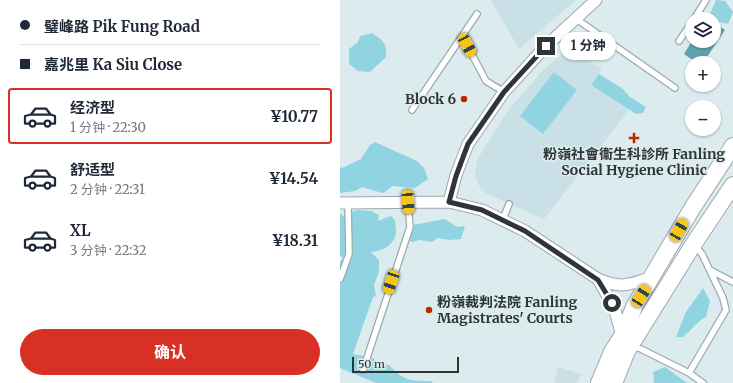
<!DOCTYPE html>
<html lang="zh">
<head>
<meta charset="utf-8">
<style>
  body { margin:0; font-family:Merriweather,"Noto Sans SC",serif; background:#f6f6f7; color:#1f2937; height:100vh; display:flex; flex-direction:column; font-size:15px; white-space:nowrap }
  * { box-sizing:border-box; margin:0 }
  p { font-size:13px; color:#747a83 }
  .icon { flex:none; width:22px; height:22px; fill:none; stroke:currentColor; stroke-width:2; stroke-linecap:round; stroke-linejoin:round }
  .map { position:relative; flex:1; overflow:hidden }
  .side { display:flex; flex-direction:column; background:#fff; width:340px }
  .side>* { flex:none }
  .top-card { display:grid; align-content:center; height:88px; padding:0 20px; background:#fff }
  .tools { position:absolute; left:345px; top:12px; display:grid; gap:8px }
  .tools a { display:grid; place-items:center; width:36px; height:36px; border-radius:50%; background:#fff; box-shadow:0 1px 3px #0004; font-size:20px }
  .scale { position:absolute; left:12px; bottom:10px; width:107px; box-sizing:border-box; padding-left:4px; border:2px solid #2f3536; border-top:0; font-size:11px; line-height:14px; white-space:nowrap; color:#2f3536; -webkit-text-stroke:3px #dcebee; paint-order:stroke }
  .end { position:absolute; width:18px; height:18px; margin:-9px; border:5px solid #2f3536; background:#fff; box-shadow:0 0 0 2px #fff }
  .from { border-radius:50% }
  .bubble { position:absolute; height:28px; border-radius:14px; background:#fff; box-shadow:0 1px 3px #0004; font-size:13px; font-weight:700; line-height:28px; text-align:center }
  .car { position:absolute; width:12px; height:24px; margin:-12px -6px; border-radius:5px; box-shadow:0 0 3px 1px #0007; background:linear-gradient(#f5c518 24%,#345 0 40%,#f5c518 0 76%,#345 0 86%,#f5c518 0) }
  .top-card b { display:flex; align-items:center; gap:14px; height:38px; font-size:15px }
  .top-card b+b { border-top:1px solid #e0e1e3 }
  .top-card i { width:10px; height:10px; background:#1f2937 }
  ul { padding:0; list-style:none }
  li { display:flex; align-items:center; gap:12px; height:56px; margin:0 8px 6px; padding:0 12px; border:2px solid transparent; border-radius:4px }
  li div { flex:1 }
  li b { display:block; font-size:15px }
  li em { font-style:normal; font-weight:700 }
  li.active { border-color:#d93025 }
  li>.icon { width:36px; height:36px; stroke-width:1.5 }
  .primary-button { display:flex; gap:8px; margin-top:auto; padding:8px 20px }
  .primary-button a { flex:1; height:46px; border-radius:24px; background:#d93025; color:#fff; font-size:16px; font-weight:700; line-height:46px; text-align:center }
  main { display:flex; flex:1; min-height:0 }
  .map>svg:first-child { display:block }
  .built { fill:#c9e1e6 }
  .green { fill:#90d4e2 }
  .water { fill:#5ea1af }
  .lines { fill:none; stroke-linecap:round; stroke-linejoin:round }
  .lane-casing { stroke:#9caaad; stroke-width:8 }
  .street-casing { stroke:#9caaad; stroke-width:13 }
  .secondary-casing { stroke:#9caaad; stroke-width:18 }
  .lane { stroke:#fff; stroke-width:5.5 }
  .street { stroke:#fff; stroke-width:11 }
  .secondary { stroke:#fff; stroke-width:16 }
  .route { stroke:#2f3536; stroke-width:5 }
  .poi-dot { fill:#b72d00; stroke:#dcebee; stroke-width:1.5 }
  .labels { text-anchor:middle; stroke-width:3; stroke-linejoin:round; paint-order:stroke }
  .poi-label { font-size:14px; font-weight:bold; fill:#2f3536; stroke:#dcebee; text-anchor:end }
</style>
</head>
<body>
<main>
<section class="side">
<div class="top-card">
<b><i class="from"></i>璧峰路 Pik Fung Road</b>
<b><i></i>嘉兆里 Ka Siu Close</b>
</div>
<ul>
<li class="active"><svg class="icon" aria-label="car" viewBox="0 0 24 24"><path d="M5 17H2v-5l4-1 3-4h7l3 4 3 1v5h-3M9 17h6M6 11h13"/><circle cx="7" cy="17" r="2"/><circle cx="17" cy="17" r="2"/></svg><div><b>经济型</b><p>1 分钟 · 22:30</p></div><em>¥10.77</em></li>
<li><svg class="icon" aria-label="car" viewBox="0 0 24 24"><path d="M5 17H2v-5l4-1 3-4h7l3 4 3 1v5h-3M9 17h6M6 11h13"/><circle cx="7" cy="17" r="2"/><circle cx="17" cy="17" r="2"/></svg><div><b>舒适型</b><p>2 分钟 · 22:31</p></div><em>¥14.54</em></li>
<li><svg class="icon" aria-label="car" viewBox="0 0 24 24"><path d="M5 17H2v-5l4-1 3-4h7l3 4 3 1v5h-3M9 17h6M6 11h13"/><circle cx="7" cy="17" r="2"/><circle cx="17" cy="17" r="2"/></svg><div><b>XL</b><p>3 分钟 · 22:32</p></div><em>¥18.31</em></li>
</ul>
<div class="primary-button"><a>确认</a></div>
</section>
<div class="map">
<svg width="393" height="383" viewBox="0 0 393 383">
  <rect width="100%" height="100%" fill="#dcebee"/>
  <path class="built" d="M 151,0 L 236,0 L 179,49 Z
    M 230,48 L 262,69 L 251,85 L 289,110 L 204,219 L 147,194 L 140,188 L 135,175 L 137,160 L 167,112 L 203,70 Z
    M 218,367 L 241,374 L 237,383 L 214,383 Z"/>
  <path class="green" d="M 376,0 L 385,1 L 393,12 L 388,24 L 380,22 L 376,29 L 374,27 L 374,19 L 369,19 L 370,14 Z
    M 32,33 C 43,41 47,42 46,57 L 30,72 L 18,71 L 9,64 L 9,49 L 18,42 L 20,36 Z
    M 214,72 L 237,90 L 203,134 L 180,116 Z
    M 259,74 L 283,89 L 290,97 L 306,107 L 303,113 L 296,114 L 251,85 Z
    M 35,142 L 77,161 L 84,168 L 88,179 L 75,188 L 52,186 L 44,193 L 35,191 L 22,187 L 15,191 L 0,193 L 0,167 L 2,168 L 21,159 L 30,145 Z
    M 16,210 L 31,211 L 39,215 L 38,221 L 51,216 L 55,220 C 55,225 57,233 55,237 C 51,247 41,251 31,252 L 39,260 L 39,272 L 34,285 L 36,296 L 33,297 L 13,354 L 33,358 L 39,365 L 49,365 C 64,381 70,381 91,381 L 93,383 L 36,383 L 0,368 L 0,261 L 4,258 L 0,256 L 0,213 L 3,216 Z
    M 105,219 L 117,227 L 125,226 L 121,239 L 109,240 L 98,238 L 92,242 L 80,240 L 72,242 L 63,237 L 69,225 C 82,224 92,221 105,219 Z
    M 363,288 L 370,301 L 366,317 C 357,321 351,331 343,337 L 336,337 L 346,312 Z
    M 325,367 L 347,383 L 314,383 L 313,372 Z"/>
  <path class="water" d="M 375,23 L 385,30 L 363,63 L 357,63 L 344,54 L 352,41 L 374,41 Z"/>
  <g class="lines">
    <defs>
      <path id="lane" d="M 235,18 L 335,88
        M 354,19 L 366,0
        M 123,35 L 127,45 L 146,81 L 164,92
        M 339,41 L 352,22
        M 72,110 L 137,14
        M 163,219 L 169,204
        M 370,270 L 393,282
        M 0,279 L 9,254 L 8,203
        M 292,346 L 301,349 L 349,373 L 386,310 L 383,298 L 362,254 L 355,246
        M 23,370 L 70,227 L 68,202
        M 349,373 L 363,383"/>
      <path id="street" d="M 109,202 L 116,175 L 128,144 L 164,92 L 206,46 L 256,0
        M 0,203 L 109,202 L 142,210 L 185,231 L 258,279 C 281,289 289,285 312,277
        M 258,279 L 274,307 L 282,336"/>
      <path id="secondary" d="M 259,383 L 272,352 L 282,336 L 295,305 L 353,207 L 393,146
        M 274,383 L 287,351 L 353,245 L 393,185"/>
    </defs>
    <use href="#lane" class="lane-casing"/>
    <use href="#street" class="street-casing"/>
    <use href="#secondary" class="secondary-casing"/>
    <use href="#lane" class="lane"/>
    <use href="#street" class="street"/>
    <use href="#secondary" class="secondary"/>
  </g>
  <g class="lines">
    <path class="route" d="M 206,46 L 164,92 L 128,144 L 116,176 L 109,202 L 142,210 L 185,231 L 258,280 L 272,303"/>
  </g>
  <g class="poi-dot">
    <circle cx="124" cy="99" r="4"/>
    <path d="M292 132h4v4h4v4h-4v4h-4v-4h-4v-4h4z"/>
    <circle cx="89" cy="310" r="4"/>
  </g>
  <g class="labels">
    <g class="poi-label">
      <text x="116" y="104">Block 6</text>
      <text x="294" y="159" text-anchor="middle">粉嶺社會衞生科診所 Fanling<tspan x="294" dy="16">Social Hygiene Clinic</tspan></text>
      <text x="97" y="307" text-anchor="start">粉嶺裁判法院 Fanling<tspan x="97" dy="16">Magistrates' Courts</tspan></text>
    </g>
  </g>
</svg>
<div class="tools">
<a><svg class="icon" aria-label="layers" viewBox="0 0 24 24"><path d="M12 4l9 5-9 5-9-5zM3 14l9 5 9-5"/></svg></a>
<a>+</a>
<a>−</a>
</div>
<div class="scale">50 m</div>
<i class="end from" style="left:272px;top:303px"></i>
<i class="end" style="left:206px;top:46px"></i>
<div class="bubble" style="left:220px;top:32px;width:56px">1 分钟</div>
<i class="car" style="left:127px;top:45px;rotate:152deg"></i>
<i class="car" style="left:68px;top:202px;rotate:176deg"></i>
<i class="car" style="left:339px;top:230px;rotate:30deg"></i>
<i class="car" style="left:51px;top:282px;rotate:198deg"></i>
<i class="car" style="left:301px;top:296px;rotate:32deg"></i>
</div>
</main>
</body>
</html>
